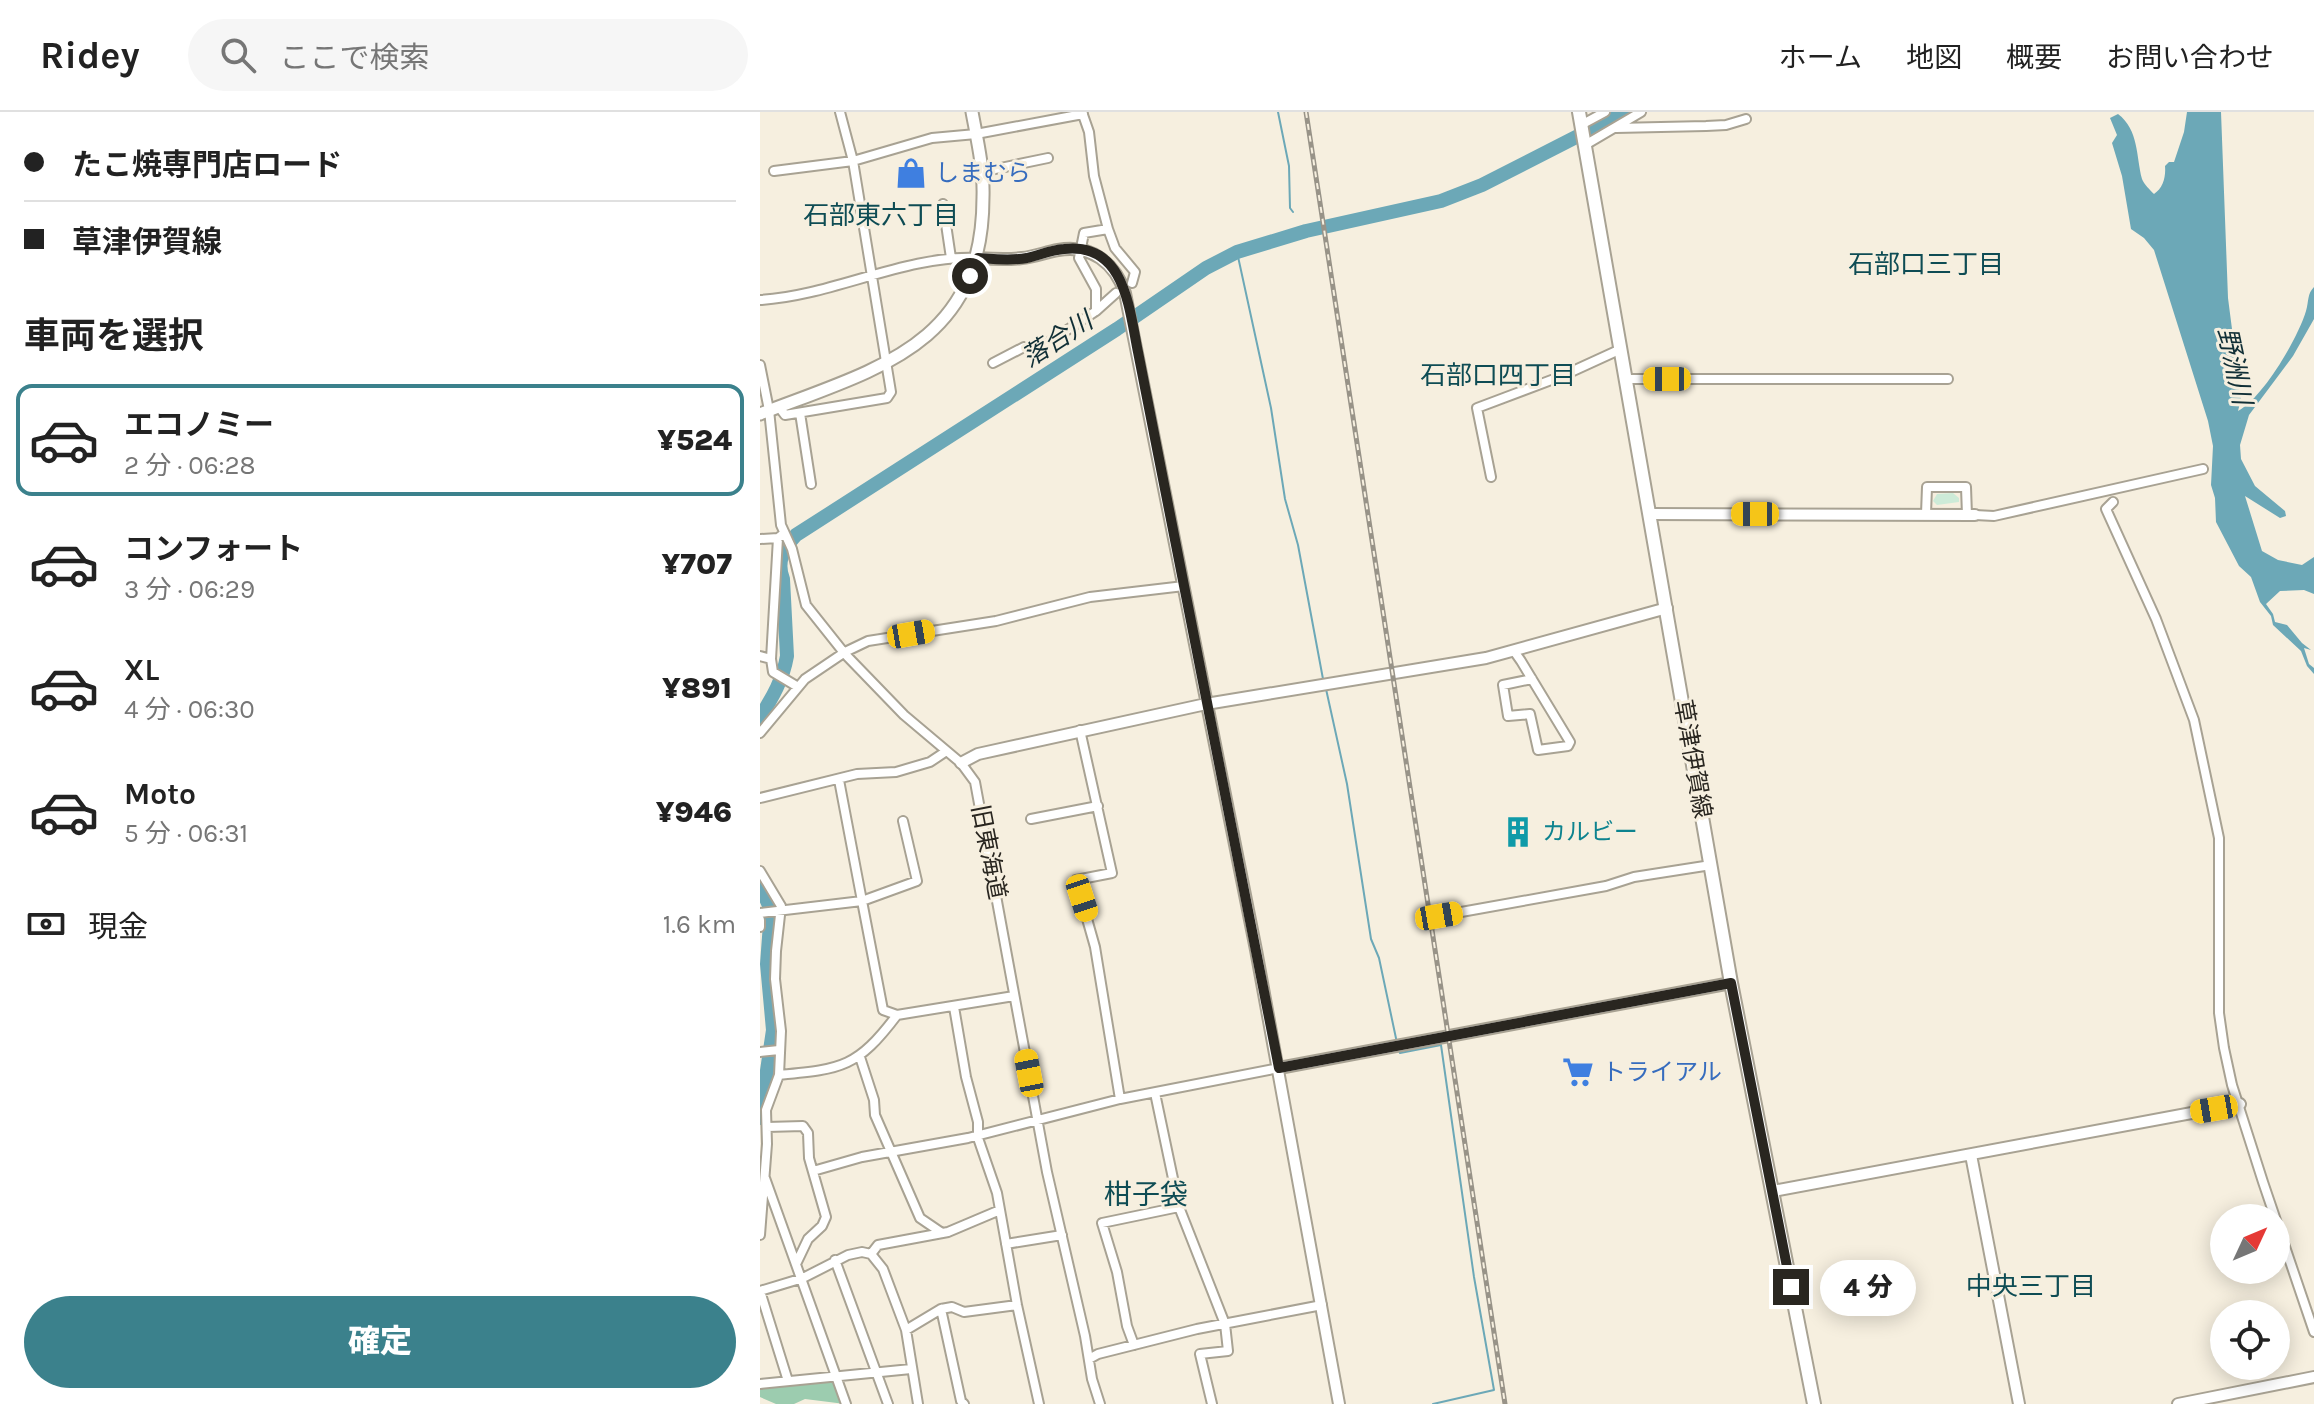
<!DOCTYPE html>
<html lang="ja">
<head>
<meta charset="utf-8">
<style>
  body { margin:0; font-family:Karla,"Noto Sans JP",sans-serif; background:#f6f6f6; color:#222; height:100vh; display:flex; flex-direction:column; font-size:30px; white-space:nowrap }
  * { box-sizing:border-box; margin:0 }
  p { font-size:26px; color:#767676 }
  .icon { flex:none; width:44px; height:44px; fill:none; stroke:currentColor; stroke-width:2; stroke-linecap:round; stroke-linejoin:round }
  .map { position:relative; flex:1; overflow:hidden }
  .sheet { display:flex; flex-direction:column; background:#fff; width:760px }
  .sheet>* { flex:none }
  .hud { display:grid; align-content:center; height:176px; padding:0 24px; background:#fff }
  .needle { width:52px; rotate:46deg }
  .buttons { position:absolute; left:1450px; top:1092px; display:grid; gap:16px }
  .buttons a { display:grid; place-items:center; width:80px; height:80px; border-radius:50%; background:#fff; box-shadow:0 4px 20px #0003; font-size:40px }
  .end { position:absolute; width:36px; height:36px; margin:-18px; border:10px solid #292620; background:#fff; box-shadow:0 0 0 4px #fff }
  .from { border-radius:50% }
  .bubble { position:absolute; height:56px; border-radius:28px; background:#fff; box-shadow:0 4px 20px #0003; font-size:26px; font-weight:800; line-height:56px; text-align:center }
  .car { position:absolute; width:24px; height:48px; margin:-24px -12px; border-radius:10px; box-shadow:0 0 6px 2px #0007; background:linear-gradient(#f5c518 24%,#345 0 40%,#f5c518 0 76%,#345 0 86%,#f5c518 0) }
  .hud b { display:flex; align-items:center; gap:28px; height:76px; font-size:30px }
  .hud b+b { border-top:2px solid #e0e0e0 }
  .hud i { width:20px; height:20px; background:#222 }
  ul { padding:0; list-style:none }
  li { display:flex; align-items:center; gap:24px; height:112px; margin:0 16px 12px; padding:0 8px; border:4px solid transparent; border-radius:16px }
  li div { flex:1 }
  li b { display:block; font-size:30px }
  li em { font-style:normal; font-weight:800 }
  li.current { border-color:#3b818c }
  li>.icon { width:72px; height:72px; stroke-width:1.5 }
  h2 { padding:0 24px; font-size:36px; line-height:96px }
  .pay { display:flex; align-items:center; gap:20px; height:88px; padding:0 24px; font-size:30px }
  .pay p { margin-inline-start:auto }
  .button { display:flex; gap:16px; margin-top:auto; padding:16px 24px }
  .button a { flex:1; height:92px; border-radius:48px; background:#3b818c; color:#fff; font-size:32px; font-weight:800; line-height:92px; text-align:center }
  header { display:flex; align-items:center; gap:48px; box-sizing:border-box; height:112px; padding:0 40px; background:#fff; border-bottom:2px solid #e0e0e0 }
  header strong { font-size:38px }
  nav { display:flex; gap:44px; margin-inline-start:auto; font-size:28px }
  .search { width:560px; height:72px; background:#f6f6f6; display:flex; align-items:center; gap:20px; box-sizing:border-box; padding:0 28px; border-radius:44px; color:#767676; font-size:30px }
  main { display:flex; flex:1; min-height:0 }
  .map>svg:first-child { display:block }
  .green { fill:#cdebd8 }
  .forest { fill:#9cccaf }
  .water { fill:#6ca8b7 }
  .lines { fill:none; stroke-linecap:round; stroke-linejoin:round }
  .stream { stroke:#6ca8b7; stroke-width:2 }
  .river { stroke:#6ca8b7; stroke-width:14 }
  .minor-casing { stroke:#a8a293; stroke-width:12 }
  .tertiary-casing { stroke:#a8a293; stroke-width:14 }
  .secondary-casing { stroke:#a8a293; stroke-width:15 }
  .primary-casing { stroke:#a8a293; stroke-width:16 }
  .minor { stroke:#fff; stroke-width:8 }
  .tertiary { stroke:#fff; stroke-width:10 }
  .secondary { stroke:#fff; stroke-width:11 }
  .primary { stroke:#fff; stroke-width:12 }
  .rail-casing { stroke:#989388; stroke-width:5 }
  .rail { stroke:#f6efdf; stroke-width:2; stroke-dasharray:6; stroke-linecap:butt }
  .route { stroke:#292620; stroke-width:10 }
  .labels { text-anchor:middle; stroke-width:6; stroke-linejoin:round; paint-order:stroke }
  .shop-label { font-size:24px; fill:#366cbe; stroke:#f6efdf; text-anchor:start }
  .street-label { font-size:24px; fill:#292620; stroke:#f6efdf }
  .culture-label { font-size:24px; fill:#0d838f; stroke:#f6efdf; text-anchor:start }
  .neighbourhood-label { font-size:26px; fill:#0e4c54; stroke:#f6efdf }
  .water-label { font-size:26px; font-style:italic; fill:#112f36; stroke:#f6efdf }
  .quarter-label { font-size:28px; fill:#0e4c54; stroke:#f6efdf }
</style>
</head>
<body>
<header>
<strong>Ridey</strong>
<div class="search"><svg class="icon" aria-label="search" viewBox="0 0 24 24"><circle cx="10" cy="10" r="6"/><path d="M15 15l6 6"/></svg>ここで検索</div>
<nav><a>ホーム</a><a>地図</a><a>概要</a><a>お問い合わせ</a></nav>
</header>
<main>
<section class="sheet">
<div class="hud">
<b><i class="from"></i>たこ焼専門店ロード</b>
<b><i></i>草津伊賀線</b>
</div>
<h2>車両を選択</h2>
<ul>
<li class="current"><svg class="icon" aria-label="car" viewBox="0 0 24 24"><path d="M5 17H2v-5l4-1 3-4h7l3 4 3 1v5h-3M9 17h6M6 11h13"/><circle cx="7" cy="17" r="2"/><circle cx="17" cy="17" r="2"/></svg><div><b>エコノミー</b><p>2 分 · 06:28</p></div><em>¥524</em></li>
<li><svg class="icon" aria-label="car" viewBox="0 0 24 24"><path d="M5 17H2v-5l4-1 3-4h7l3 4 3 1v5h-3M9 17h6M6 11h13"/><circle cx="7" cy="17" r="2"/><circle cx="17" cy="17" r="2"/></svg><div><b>コンフォート</b><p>3 分 · 06:29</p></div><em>¥707</em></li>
<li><svg class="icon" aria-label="car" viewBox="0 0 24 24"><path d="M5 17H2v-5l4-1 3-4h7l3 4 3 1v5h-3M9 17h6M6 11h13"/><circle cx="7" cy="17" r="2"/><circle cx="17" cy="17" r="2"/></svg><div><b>XL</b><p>4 分 · 06:30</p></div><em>¥891</em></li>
<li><svg class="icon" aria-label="car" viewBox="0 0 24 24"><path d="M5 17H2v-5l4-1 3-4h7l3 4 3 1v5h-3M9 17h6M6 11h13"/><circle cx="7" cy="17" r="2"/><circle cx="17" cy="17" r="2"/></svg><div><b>Moto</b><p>5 分 · 06:31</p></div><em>¥946</em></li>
</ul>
<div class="pay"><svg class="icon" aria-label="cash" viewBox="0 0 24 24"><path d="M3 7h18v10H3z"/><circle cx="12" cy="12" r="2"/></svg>現金<p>1.6 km</p></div>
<div class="button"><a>確定</a></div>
</section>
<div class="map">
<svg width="1554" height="1292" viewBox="0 0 1554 1292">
  <rect width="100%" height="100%" fill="#f6efdf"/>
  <path class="green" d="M 1193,381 L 1199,386 L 1199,390 L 1177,393 L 1173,389 L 1177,382 Z"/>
  <path class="forest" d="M 76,1267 L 85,1292 L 45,1287 L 34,1292 L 16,1292 L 0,1285 L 0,1274 Z"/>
  <path class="water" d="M 1427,0 L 1461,0 L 1468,186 L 1481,287 L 1478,299 C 1503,286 1538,226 1546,199 C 1549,189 1547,182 1554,175 L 1554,207 L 1533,244 L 1489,303 L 1480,333 L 1481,347 L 1495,374 L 1525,399 L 1526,404 L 1520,406 L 1485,384 L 1502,439 L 1518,448 L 1542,453 L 1554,445 L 1554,482 L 1544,478 L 1520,479 L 1506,492 L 1513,502 L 1515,510 L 1527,513 L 1542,531 L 1551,538 L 1544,536 L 1549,552 L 1554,556 L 1554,562 L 1547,554 L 1541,539 L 1513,513 L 1511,504 L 1500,490 L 1491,465 L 1479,454 L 1456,410 L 1455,386 L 1451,373 L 1453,334 L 1448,309 L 1394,138 L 1384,126 L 1371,117 L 1362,64 L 1352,31 L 1357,23 L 1350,6 L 1358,2 C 1379,18 1376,44 1382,67 C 1384,72 1390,78 1394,82 C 1403,76 1406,65 1405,54 L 1409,50 L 1414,50 L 1424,20 Z"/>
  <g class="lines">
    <path class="stream" d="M 518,0 L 529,54 L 530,96 L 533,100
      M 477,140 L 511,296 L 525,387 L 538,433 L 563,567
      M 566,577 L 587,672 L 611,827 L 619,846 L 637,931
      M 638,937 L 640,941 L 681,933 L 714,1165 L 734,1278 L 673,1292"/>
    <path class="river" d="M 0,605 C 13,585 23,567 27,544 L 23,467 C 16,449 24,436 36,423 L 357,217 L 446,156 L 477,140 L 546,119 L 681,89 L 722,73 L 865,0
      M 0,773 L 11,798 L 7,852 L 13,918 L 0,1006"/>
    <defs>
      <path id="minor" d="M 821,13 L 845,0
        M 856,16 L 946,14 L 966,13 L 986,7
        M 825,33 L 881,0
        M 14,59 L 93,49 L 172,26 L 216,22 L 323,2
        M 221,60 L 288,46
        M 183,92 L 191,146
        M 348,117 L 355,136 L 375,160 L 372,171
        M 0,188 C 72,184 145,143 217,146
        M 336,199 L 356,181
        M 233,251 L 264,235 L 277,238 L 336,199 L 336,177 L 319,146 L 324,121 L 348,117 L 334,64 L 329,20 L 322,0
        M 0,253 L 9,298 L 21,413 L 32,437 L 46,493 L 85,542 L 144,603 L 201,651 L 215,670 L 287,1060 L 325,1224 L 332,1267 L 340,1292
        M 866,267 L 1188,267
        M 19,295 L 25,303 L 127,286 L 131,280 L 93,49 L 80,0
        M 40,301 L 51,372
        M 731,365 L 717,296 L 802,264 L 861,237
        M 1353,390 L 1346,397 L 1396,507 L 1434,608 L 1459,726 L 1459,901 L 1464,936 L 1472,973 L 1503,1070 L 1554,1220
        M 1166,402 L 1167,375 L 1206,375 L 1207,403
        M 1215,403 L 1234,404 L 1443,357
        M 0,427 L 18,426 L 22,423
        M 754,539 L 761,549 L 810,630 L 808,634 L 778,638 L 770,602 L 748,604 L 743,573 L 772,567
        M 0,544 L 11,547 L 13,560 L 38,575
        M 11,547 L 18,426
        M 320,618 L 352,761 L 316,768 L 335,835 L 360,987
        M 0,621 L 45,567 L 85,540 L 108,529 L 236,509 L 330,485 L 424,474
        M 79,668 L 102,789 L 157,769 L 143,709
        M 0,686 L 97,662 L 136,660 L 170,650 L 185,640
        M 271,707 L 338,694
        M 0,759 L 21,794 L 16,839 L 15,867 L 21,919 L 19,963 L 6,998 L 7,1032 L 0,1123
        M 0,801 L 102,789 L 123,898 L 137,903
        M 679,804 L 846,774 L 874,765 L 951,753
        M 0,808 L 0,815
        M 194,895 L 206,965 L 218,1010 L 218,1026 L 237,1081 L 257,1193 L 279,1292
        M 0,940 L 19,938
        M 100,945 L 114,988 L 115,1003 L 160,1106 L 182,1121
        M 19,963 C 82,957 97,956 137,903 L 254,884
        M 395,981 L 419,1095 L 465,1212 L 468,1239 L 440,1242 L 452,1292
        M 7,1015 L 43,1014 L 48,1021 L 49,1046 L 66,1105 L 62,1114 L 48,1127 L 37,1150
        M 53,1059 L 102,1045 L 208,1026 L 360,987 L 519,956
        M 5,1066 L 86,1292
        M 246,1132 L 302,1123
        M 111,1142 L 118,1133 L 188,1120 L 240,1098
        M 75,1148 L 128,1292
        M 0,1179 L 43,1166 L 88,1143 L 102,1140 L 111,1142 L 123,1157 L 146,1218 L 158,1292
        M 0,1179 L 28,1269
        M 181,1197 L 192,1195 L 204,1200 L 257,1193
        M 146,1218 L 181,1197 L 201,1289 L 204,1292
        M 374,1233 L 367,1214 L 357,1160 L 342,1111 L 419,1095
        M 329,1247 L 338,1242 L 437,1217 L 562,1193
        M 0,1272 L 151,1257"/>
      <path id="tertiary" d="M 218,146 C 233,147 247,148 262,146 C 274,145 286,140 298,138 C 331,132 355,151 365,181 L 496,838 L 579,1292
        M 890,402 L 1215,403
        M 201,651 L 218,642 L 446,592 L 726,546 L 907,496
        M 519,956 L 971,871
        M 1211,1043 L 1259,1292
        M 1013,1079 L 1480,992
        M 1418,1292 L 1554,1265"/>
      <path id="secondary" d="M 0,302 C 116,257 223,234 223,85 C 224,57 217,27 212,0"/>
      <path id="primary" d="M 819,0 L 971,871 L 1054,1292"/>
    </defs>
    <use href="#minor" class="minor-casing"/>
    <use href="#tertiary" class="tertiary-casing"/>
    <use href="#secondary" class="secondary-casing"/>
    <use href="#primary" class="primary-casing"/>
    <use href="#minor" class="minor"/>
    <use href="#tertiary" class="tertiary"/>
    <use href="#secondary" class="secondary"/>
    <use href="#primary" class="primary"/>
    <defs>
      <path id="rail" d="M 546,0 L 745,1292"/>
    </defs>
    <use href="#rail" class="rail-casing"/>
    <use href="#rail" class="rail"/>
  </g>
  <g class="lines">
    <path class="route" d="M 210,164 L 218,146 C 234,147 251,149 267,146 C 280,143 291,138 304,137 C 365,130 369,196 378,240 L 519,956 L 971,871 L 1031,1175"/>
  </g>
  <defs>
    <symbol id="shop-bare" viewBox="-9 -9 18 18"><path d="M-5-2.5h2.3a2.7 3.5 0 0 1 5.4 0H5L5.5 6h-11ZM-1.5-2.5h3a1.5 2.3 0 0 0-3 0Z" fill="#3f7fe0" stroke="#f6efdf" stroke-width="2.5" paint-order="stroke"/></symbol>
    <symbol id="building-bare" viewBox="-9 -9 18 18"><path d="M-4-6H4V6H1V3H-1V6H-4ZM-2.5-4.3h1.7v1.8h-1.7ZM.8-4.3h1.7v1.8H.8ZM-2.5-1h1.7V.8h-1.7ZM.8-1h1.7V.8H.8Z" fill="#0f9aa8" stroke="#f6efdf" stroke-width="2.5" paint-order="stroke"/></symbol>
    <symbol id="supermarket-bare" viewBox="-9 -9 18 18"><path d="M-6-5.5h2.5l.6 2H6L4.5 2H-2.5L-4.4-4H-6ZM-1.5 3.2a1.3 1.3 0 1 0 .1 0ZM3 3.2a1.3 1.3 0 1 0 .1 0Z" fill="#3f7fe0" stroke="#f6efdf" stroke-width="2.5" paint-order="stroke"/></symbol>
  </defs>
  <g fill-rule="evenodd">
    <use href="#shop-bare" x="129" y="39" width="44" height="44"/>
    <use href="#building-bare" x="736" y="698" width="44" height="44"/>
    <use href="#supermarket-bare" x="796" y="938" width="44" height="44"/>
  </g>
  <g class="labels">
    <g class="shop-label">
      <text x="175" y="69">しまむら</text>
      <text x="842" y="968">トライアル</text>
    </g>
    <g class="street-label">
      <text transform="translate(933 647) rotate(80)" y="8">草津伊賀線</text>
      <text transform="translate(229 740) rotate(79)" y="8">旧東海道</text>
    </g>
    <g class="culture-label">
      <text x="782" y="728">カルビー</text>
    </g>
    <g class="neighbourhood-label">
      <text x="121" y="112">石部東六丁目</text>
      <text x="1166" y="161">石部口三丁目</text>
      <text x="738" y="272">石部口四丁目</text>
      <text x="1271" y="1183">中央三丁目</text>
    </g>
    <g class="water-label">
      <text transform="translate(297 227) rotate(-33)" y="9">落合川</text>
      <text transform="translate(1475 254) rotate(78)" y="9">野洲川</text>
    </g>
    <g class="quarter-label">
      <text x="386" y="1092">柑子袋</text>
    </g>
  </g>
</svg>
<div class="buttons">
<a><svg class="needle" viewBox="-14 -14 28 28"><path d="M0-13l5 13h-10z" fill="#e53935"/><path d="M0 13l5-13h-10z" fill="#767676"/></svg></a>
<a><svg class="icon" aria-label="locate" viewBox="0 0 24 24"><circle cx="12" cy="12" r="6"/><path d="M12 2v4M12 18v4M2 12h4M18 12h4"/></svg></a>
</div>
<i class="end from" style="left:210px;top:164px"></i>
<i class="end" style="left:1031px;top:1175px"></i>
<div class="bubble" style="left:1060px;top:1148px;width:96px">4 分</div>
<i class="car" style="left:907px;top:267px;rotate:270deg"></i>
<i class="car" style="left:995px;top:402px;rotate:270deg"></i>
<i class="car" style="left:151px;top:522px;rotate:80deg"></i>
<i class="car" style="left:322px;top:786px;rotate:162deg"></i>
<i class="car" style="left:679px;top:804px;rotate:80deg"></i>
<i class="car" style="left:269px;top:961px;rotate:349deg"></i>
<i class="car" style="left:1454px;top:997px;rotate:260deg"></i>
</div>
</main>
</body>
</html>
